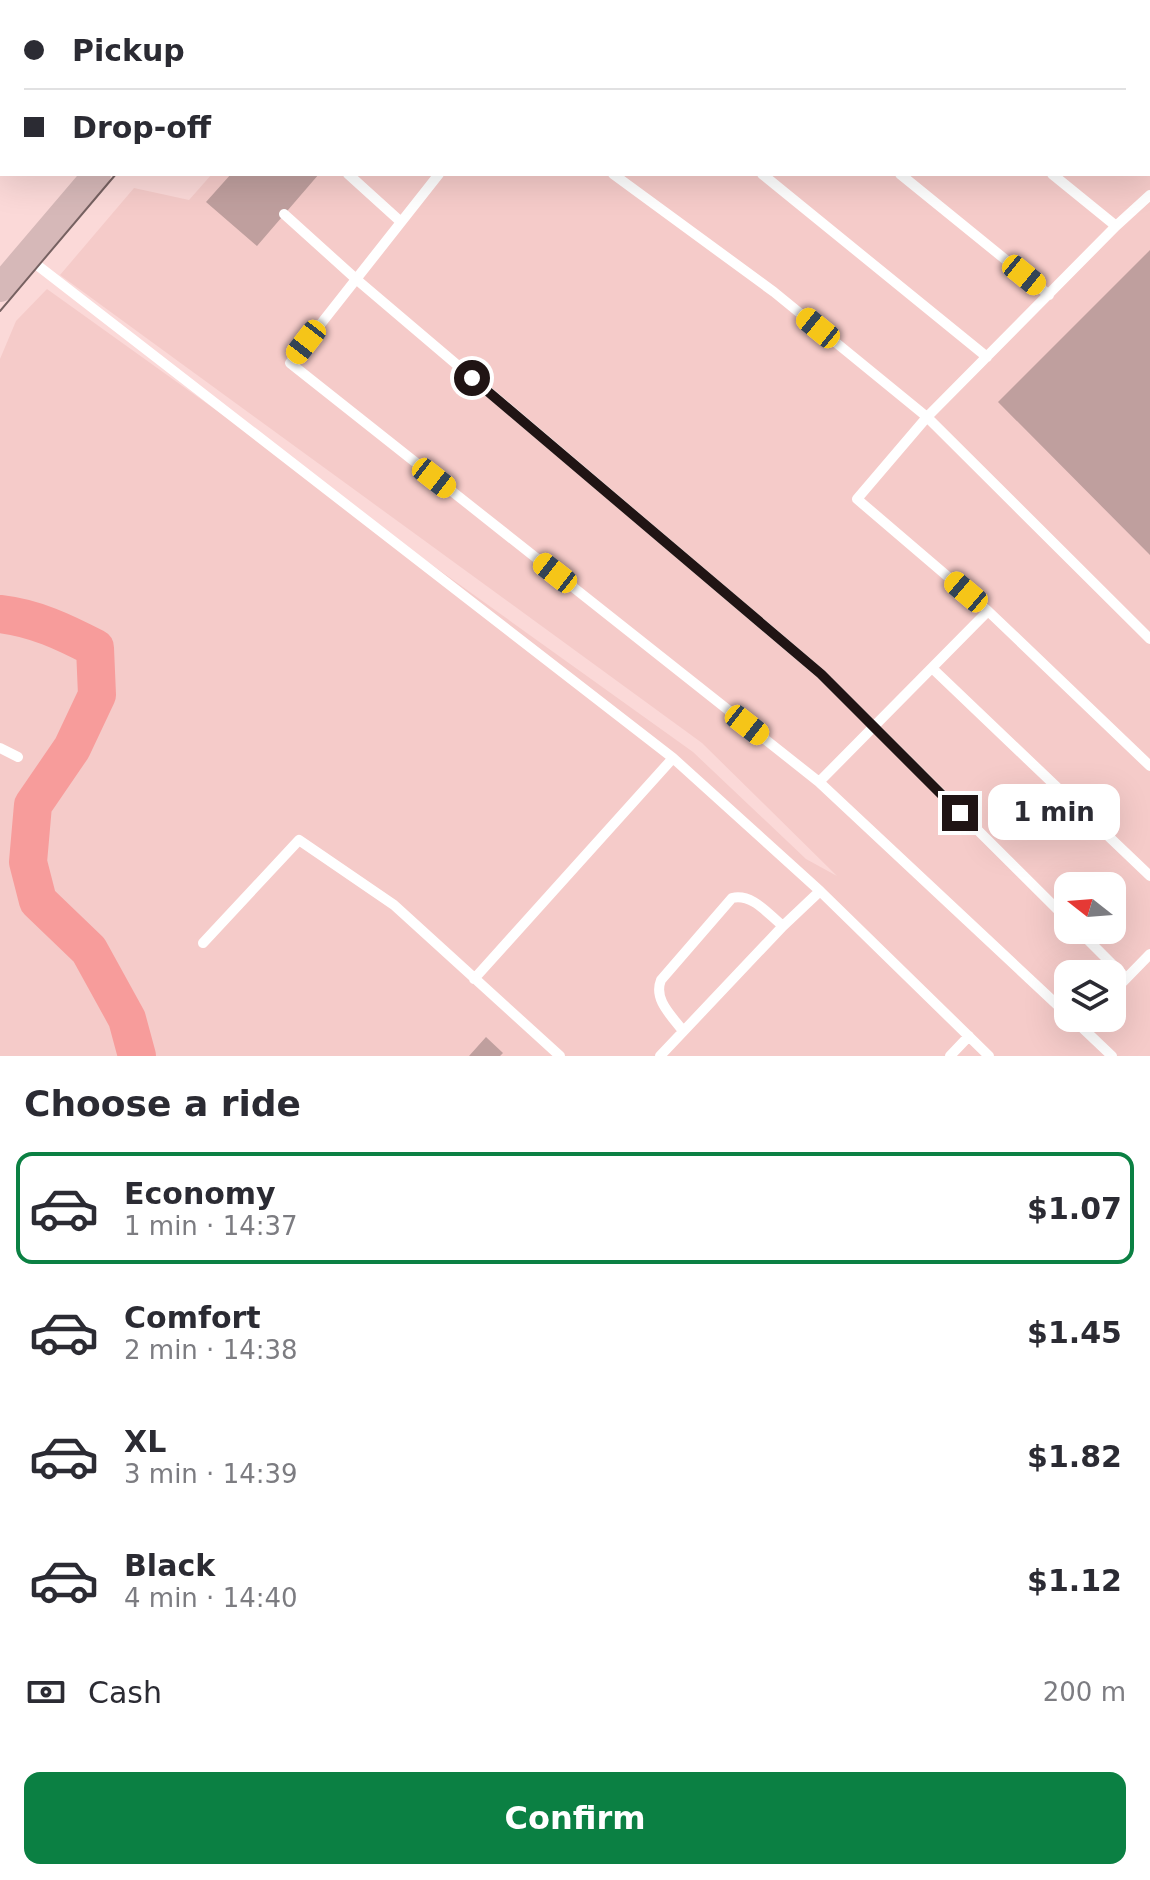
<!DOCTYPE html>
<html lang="en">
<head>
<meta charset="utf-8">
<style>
  body { margin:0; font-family:"DejaVu Sans",sans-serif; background:#f2f2f3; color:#2b2b33; height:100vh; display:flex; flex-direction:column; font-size:30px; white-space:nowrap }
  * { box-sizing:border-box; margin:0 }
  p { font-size:26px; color:#7c7c81 }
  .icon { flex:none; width:44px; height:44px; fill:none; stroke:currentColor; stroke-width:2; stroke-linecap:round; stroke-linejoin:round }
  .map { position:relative; height:1056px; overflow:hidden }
  .panel { display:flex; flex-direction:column; background:#fff; flex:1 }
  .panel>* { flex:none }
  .top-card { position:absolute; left:0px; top:0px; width:1150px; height:176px; box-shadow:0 8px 32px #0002; display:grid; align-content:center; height:176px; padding:0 24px; background:#fff }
  .needle { width:52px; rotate:287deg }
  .buttons { position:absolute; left:1054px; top:872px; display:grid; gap:16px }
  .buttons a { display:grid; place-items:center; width:72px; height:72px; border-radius:16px; background:#fff; box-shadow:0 8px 32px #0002; font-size:40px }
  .end { position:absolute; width:36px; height:36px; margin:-18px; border:10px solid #201414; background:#fff; box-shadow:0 0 0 4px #fff }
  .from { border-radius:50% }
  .bubble { position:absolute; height:56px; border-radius:16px; background:#fff; box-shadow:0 8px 32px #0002; font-size:26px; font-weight:700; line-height:56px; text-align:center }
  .car { position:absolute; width:24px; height:48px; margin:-24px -12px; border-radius:10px; box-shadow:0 0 6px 2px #0007; background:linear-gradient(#f5c518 24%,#345 0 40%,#f5c518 0 76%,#345 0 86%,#f5c518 0) }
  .top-card b { display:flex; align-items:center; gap:28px; height:76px; font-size:30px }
  .top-card b+b { border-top:2px solid #e1e1e2 }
  .top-card i { width:20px; height:20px; background:#2b2b33 }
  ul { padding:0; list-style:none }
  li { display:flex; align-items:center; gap:24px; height:112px; margin:0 16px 12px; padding:0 8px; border:4px solid transparent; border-radius:16px }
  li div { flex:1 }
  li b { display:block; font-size:30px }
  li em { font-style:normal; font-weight:700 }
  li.current { border-color:#0b8043 }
  li>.icon { width:72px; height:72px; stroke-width:1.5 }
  h2 { padding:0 24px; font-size:36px; line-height:96px }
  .pay { display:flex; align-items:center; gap:20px; height:88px; padding:0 24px; font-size:30px }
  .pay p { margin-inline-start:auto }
  .button { display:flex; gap:16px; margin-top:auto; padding:16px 24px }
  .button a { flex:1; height:92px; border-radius:16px; background:#0b8043; color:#fff; font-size:32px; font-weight:700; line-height:92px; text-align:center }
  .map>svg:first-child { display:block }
  .built { fill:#f5cbc9; fill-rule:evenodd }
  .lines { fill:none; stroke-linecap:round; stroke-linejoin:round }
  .river { stroke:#f79c9b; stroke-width:38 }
  .building { fill:#bf9f9e }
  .lane { stroke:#fff; stroke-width:10 }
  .secondary { stroke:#d6b8b8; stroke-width:28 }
  .primary { stroke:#e8a5a6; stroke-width:30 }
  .tram { stroke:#766161; stroke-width:2 }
  .route { stroke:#201414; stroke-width:10 }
</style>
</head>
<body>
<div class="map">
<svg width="1150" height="1056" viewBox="0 0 1150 1056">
  <rect width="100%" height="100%" fill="#fbd9d8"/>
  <path class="built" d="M 0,0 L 60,0 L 59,2 L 2,2 L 2,71 L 0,73 Z
    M 291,0 L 1150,0 L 1150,1056 L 0,1056 L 0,359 L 16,321 L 47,289 L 693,752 L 806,859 L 837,876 L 702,743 L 60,275 L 134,188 L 189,200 L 212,174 L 1148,174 L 1148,2 L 289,2 ZM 1068,886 L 1112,886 L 1112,930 L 1068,930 ZM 1068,974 L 1112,974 L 1112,1018 L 1068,1018 Z"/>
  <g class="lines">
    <path class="river" d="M 0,614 C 35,618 64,632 95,648 L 97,695 L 72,748 L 33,805 L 28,862 L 38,901 L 89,950 L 127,1019 L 137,1056"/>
  </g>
  <path class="building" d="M 231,174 L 319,174 L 257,246 L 206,202 Z
    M 1150,250 L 1150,555 L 998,402 Z
    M 486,1037 L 503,1053 L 500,1056 L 469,1056 Z"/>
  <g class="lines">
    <path class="lane" d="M 380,0 L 383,2
      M 548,0 L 551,2
      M 687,0 L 689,2
      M 839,0 L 842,2
      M 984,0 L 986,2
      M 1113,0 L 1116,2
      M 1148,26 L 1150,24
      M 1148,133 L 1150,135
      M 348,174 L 401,222
      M 439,174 L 290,363 L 819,782 L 1068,1015
      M 613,174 L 774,292 L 927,417 L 1150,639
      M 762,174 L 987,357
      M 900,174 L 1049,295
      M 1052,174 L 1116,226
      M 1150,195 L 1116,226 L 927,417 L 857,499 L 988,611 L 1150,766
      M 284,214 L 356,279 L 821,674 L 1068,920
      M 28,258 L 673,758 L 820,891 L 989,1056
      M 932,668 L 1150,876
      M 0,748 L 18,757
      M 819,782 L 988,611
      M 1078,930 L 1126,978
      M 203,943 L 299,840 L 394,905 L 560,1056
      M 474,979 L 673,758
      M 1112,993 L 1150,954
      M 1072,1018 L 1112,1056
      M 683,1031 C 672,1016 653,1000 661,980 L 732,898 C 752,893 768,914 783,926
      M 660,1056 L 783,926 L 820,891
      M 950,1056 L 969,1036"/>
    <path class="secondary" d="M 243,2 L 244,0
      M 0,288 L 97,174"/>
    <path class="primary" d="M 94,2 L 96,0
      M 135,2 L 136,0
      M 0,112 L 2,110
      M 0,153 L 2,151"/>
    <path class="tram" d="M 259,2 L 260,0
      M 0,311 L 116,174"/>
  </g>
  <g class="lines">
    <path class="route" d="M 472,378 L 821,674 L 960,813"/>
  </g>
</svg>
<div class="buttons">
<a><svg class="needle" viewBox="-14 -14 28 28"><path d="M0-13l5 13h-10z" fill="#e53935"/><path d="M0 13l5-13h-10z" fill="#7c7c81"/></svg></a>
<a><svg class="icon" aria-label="layers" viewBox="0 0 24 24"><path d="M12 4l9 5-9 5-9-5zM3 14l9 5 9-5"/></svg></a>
</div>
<i class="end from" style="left:472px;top:378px"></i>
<i class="end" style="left:960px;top:813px"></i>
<div class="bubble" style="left:988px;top:784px;width:132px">1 min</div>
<i class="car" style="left:1024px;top:275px;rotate:129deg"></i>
<i class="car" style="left:818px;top:328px;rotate:309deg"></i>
<i class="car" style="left:306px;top:342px;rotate:218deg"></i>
<i class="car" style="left:434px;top:478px;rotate:128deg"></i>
<i class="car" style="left:555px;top:573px;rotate:308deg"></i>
<i class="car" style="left:966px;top:592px;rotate:310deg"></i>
<i class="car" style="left:747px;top:725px;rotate:128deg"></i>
<div class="top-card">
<b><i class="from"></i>Pickup</b>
<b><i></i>Drop-off</b>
</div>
</div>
<section class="panel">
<h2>Choose a ride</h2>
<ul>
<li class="current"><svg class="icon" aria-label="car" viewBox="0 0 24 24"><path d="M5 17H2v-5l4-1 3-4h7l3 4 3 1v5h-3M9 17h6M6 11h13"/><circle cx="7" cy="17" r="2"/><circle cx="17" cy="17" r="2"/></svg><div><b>Economy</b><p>1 min · 14:37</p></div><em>$1.07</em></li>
<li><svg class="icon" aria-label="car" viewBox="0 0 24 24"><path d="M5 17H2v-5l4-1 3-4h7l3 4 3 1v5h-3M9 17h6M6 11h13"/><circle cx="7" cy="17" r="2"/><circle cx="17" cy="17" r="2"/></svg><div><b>Comfort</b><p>2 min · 14:38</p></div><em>$1.45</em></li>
<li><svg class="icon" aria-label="car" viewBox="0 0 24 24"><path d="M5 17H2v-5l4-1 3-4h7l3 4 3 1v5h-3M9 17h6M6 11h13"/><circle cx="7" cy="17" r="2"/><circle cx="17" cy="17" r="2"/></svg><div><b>XL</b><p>3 min · 14:39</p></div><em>$1.82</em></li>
<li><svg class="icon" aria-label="car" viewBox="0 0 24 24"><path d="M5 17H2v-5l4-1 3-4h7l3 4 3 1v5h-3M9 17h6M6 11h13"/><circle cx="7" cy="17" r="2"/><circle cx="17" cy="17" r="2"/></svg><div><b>Black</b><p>4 min · 14:40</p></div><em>$1.12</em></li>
</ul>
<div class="pay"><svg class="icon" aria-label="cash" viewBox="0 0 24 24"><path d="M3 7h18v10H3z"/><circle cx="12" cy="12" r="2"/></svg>Cash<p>200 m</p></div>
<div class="button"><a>Confirm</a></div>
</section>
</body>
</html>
